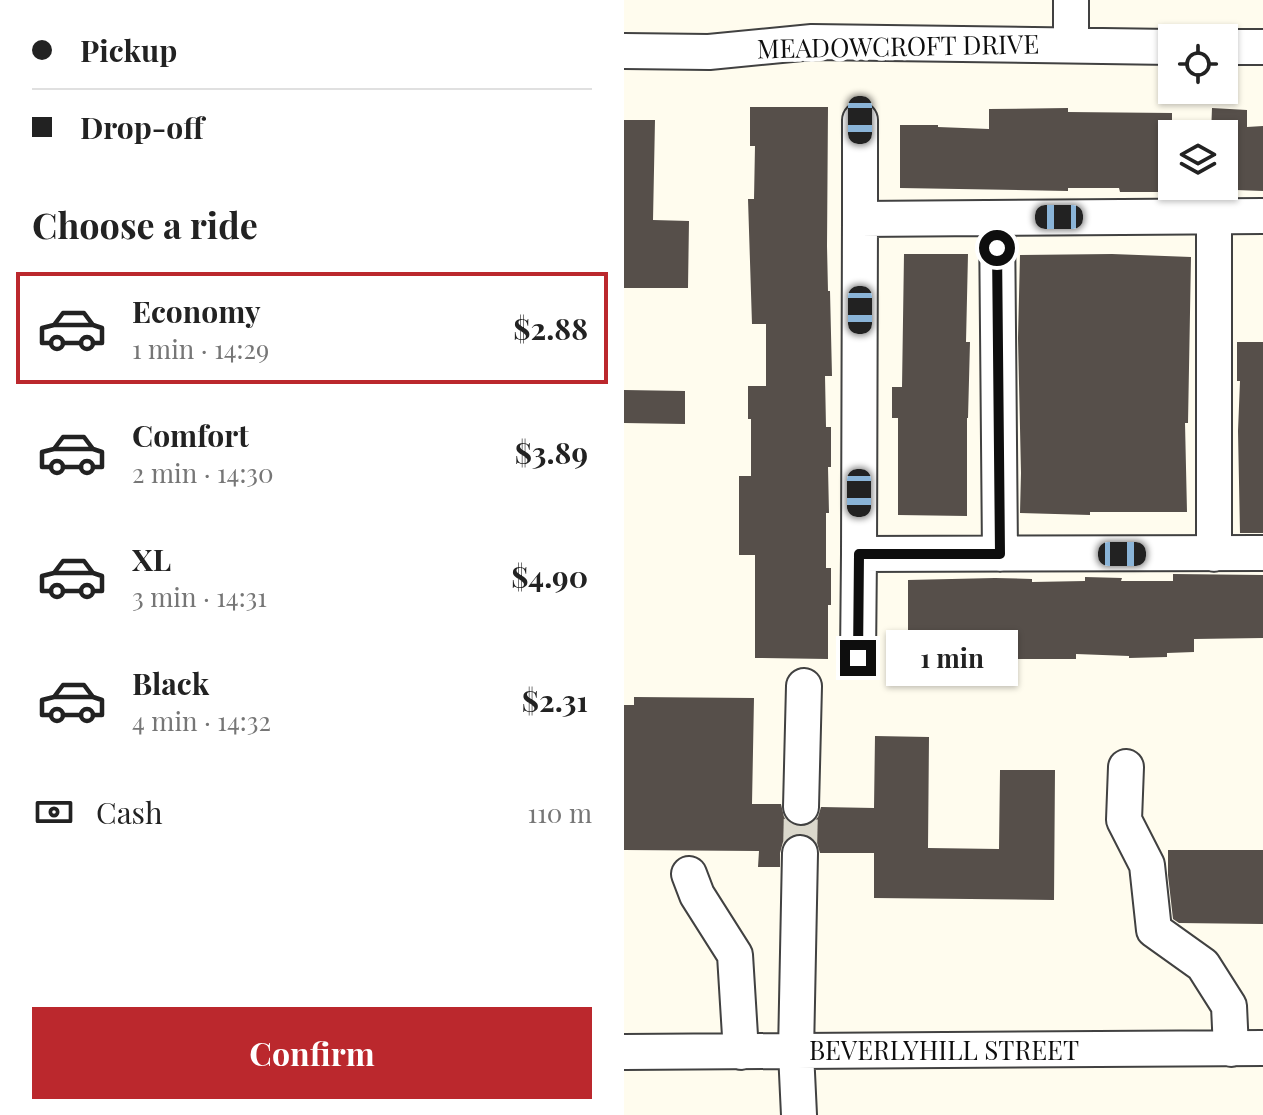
<!DOCTYPE html>
<html lang="en">
<head>
<meta charset="utf-8">
<style>
  body { margin:0; font-family:"Playfair Display",serif; background:#f6f6f6; color:#222; height:100vh; display:flex; flex-direction:column; font-size:30px; white-space:nowrap }
  * { box-sizing:border-box; margin:0 }
  p { font-size:26px; color:#767676 }
  .icon { flex:none; width:44px; height:44px; fill:none; stroke:currentColor; stroke-width:2; stroke-linecap:round; stroke-linejoin:round }
  .map { position:relative; flex:1; overflow:hidden }
  .side { display:flex; flex-direction:column; background:#fff; width:624px }
  .side>* { flex:none }
  .guide { display:grid; align-content:center; height:176px; padding:0 32px; background:#fff }
  .tools { position:absolute; left:534px; top:24px; display:grid; gap:16px }
  .tools a { display:grid; place-items:center; width:80px; height:80px; border-radius:0px; background:#fff; box-shadow:0 2px 6px #0004; font-size:40px }
  .end { position:absolute; width:36px; height:36px; margin:-18px; border:10px solid #0e0e0e; background:#fff; box-shadow:0 0 0 4px #fff }
  .from { border-radius:50% }
  .bubble { position:absolute; height:56px; border-radius:0px; background:#fff; box-shadow:0 2px 6px #0004; font-size:26px; font-weight:700; line-height:56px; text-align:center }
  .car { position:absolute; width:24px; height:48px; margin:-24px -12px; border-radius:10px; box-shadow:0 0 6px 2px #0007; background:linear-gradient(#222 24%,#8ab4d8 0 40%,#222 0 76%,#8ab4d8 0 86%,#222 0) }
  .guide b { display:flex; align-items:center; gap:28px; height:76px; font-size:30px }
  .guide b+b { border-top:2px solid #e0e0e0 }
  .guide i { width:20px; height:20px; background:#222 }
  ul { padding:0; list-style:none }
  li { display:flex; align-items:center; gap:24px; height:112px; margin:0 16px 12px; padding:0 16px; border:4px solid transparent; border-radius:0px }
  li div { flex:1 }
  li b { display:block; font-size:30px }
  li em { font-style:normal; font-weight:700 }
  li.current { border-color:#bb282d }
  li>.icon { width:72px; height:72px; stroke-width:1.5 }
  h2 { padding:0 32px; font-size:36px; line-height:96px }
  .pay { display:flex; align-items:center; gap:20px; height:88px; padding:0 32px; font-size:30px }
  .pay p { margin-inline-start:auto }
  .primary-button { display:flex; gap:16px; margin-top:auto; padding:16px 32px }
  .primary-button a { flex:1; height:92px; border-radius:0px; background:#bb282d; color:#fff; font-size:32px; font-weight:700; line-height:92px; text-align:center }
  main { display:flex; flex:1; min-height:0 }
  .map>svg:first-child { display:block }
  .building { fill:#564f4a }
  .lines { fill:none; stroke-linecap:round; stroke-linejoin:round }
  .minor-tunnel { stroke:#dbd8cc; stroke-width:34; stroke-dasharray:34 17; stroke-linecap:butt }
  .minor-casing { stroke:#414141; stroke-width:38 }
  .minor { stroke:#fff; stroke-width:34 }
  .route { stroke:#0e0e0e; stroke-width:10 }
  .labels { text-anchor:middle; stroke-width:8; stroke-linejoin:round; paint-order:stroke }
  .street-label { font-size:26px; fill:#0e0e0e; stroke:#fff }
</style>
</head>
<body>
<main>
<section class="side">
<div class="guide">
<b><i class="from"></i>Pickup</b>
<b><i></i>Drop-off</b>
</div>
<h2>Choose a ride</h2>
<ul>
<li class="current"><svg class="icon" aria-label="car" viewBox="0 0 24 24"><path d="M5 17H2v-5l4-1 3-4h7l3 4 3 1v5h-3M9 17h6M6 11h13"/><circle cx="7" cy="17" r="2"/><circle cx="17" cy="17" r="2"/></svg><div><b>Economy</b><p>1 min · 14:29</p></div><em>$2.88</em></li>
<li><svg class="icon" aria-label="car" viewBox="0 0 24 24"><path d="M5 17H2v-5l4-1 3-4h7l3 4 3 1v5h-3M9 17h6M6 11h13"/><circle cx="7" cy="17" r="2"/><circle cx="17" cy="17" r="2"/></svg><div><b>Comfort</b><p>2 min · 14:30</p></div><em>$3.89</em></li>
<li><svg class="icon" aria-label="car" viewBox="0 0 24 24"><path d="M5 17H2v-5l4-1 3-4h7l3 4 3 1v5h-3M9 17h6M6 11h13"/><circle cx="7" cy="17" r="2"/><circle cx="17" cy="17" r="2"/></svg><div><b>XL</b><p>3 min · 14:31</p></div><em>$4.90</em></li>
<li><svg class="icon" aria-label="car" viewBox="0 0 24 24"><path d="M5 17H2v-5l4-1 3-4h7l3 4 3 1v5h-3M9 17h6M6 11h13"/><circle cx="7" cy="17" r="2"/><circle cx="17" cy="17" r="2"/></svg><div><b>Black</b><p>4 min · 14:32</p></div><em>$2.31</em></li>
</ul>
<div class="pay"><svg class="icon" aria-label="cash" viewBox="0 0 24 24"><path d="M3 7h18v10H3z"/><circle cx="12" cy="12" r="2"/></svg>Cash<p>110 m</p></div>
<div class="primary-button"><a>Confirm</a></div>
</section>
<div class="map">
<svg width="639" height="1115" viewBox="0 0 639 1115">
  <rect width="100%" height="100%" fill="#fffcee"/>
  <path class="building" d="M 126,107 L 204,107 L 203,246 L 204,291 L 206,291 L 208,376 L 201,376 L 202,427 L 207,427 L 207,467 L 204,467 L 205,513 L 202,513 L 202,568 L 207,568 L 207,605 L 204,605 L 204,659 L 131,658 L 131,555 L 115,555 L 115,476 L 127,476 L 127,419 L 124,419 L 124,386 L 142,386 L 142,324 L 128,324 L 124,199 L 130,199 L 131,146 L 126,146 Z
    M 444,108 L 444,112 L 548,113 L 548,188 L 534,188 L 534,192 L 496,192 L 495,188 L 444,188 L 444,191 L 276,188 L 276,125 L 314,125 L 314,127 L 365,129 L 365,109 Z
    M 588,108 L 623,110 L 623,127 L 639,126 L 639,191 L 612,190 L 612,163 L 600,163 L 600,134 L 587,134 Z
    M 0,120 L 31,120 L 29,220 L 65,221 L 64,288 L 0,288 Z
    M 280,254 L 344,254 L 342,342 L 346,342 L 344,418 L 343,418 L 343,516 L 274,515 L 274,418 L 268,418 L 268,387 L 278,387 Z
    M 488,254 L 567,257 L 564,423 L 561,423 L 563,512 L 466,512 L 466,515 L 396,513 L 397,473 L 394,338 L 396,255 Z
    M 613,342 L 639,342 L 639,533 L 616,533 L 614,431 L 616,381 L 613,381 Z
    M 0,390 L 61,391 L 61,424 L 0,423 Z
    M 549,574 L 639,575 L 639,638 L 570,639 L 570,652 L 543,653 L 543,657 L 505,658 L 505,656 L 452,654 L 452,659 L 284,659 L 284,580 L 371,578 L 408,579 L 408,582 L 461,581 L 461,577 L 498,578 L 497,581 L 549,581 Z
    M 10,697 L 130,698 L 128,804 L 157,804 L 160,817 L 166,824 L 176,827 L 187,824 L 194,817 L 197,807 L 250,808 L 251,736 L 305,737 L 304,848 L 375,849 L 376,770 L 431,770 L 430,900 L 250,898 L 250,853 L 196,853 L 193,843 L 186,836 L 177,833 L 167,835 L 159,842 L 156,853 L 156,867 L 134,867 L 135,851 L 0,850 L 0,705 L 10,705 Z
    M 544,850 L 639,850 L 639,924 L 555,923 L 549,919 L 544,875 Z"/>
  <g class="lines">
    <path class="minor-tunnel" d="M 176,853 L 177,807"/>
    <defs>
      <path id="minor" d="M 447,0 L 447,45
        M 600,47 L 639,47
        M 0,51 L 85,52 L 188,42 L 548,47
        M 236,120 L 236,219
        M 590,216 L 590,554
        M 639,216 L 236,219 L 235,554 L 639,553
        M 373,218 L 376,554
        M 234,658 L 235,554
        M 502,767 L 500,820 L 523,865 L 530,930 L 579,965 L 605,1006 L 607,1049
        M 177,807 L 180,686
        M 65,874 L 73,895 L 111,955 L 117,1052
        M 0,1052 L 639,1048
        M 175,1115 L 172,1052 L 176,853"/>
    </defs>
    <use href="#minor" class="minor-casing"/>
    <use href="#minor" class="minor"/>
  </g>
  <g class="lines">
    <path class="route" d="M 234,658 L 235,554 L 376,554 L 373,248"/>
  </g>
  <g class="labels">
    <g class="street-label">
      <text transform="translate(274 47) rotate(-1)" y="9">MEADOWCROFT DRIVE</text>
      <text x="320" y="1060">BEVERLYHILL STREET</text>
    </g>
  </g>
</svg>
<div class="tools">
<a><svg class="icon" aria-label="locate" viewBox="0 0 24 24"><circle cx="12" cy="12" r="6"/><path d="M12 2v4M12 18v4M2 12h4M18 12h4"/></svg></a>
<a><svg class="icon" aria-label="layers" viewBox="0 0 24 24"><path d="M12 4l9 5-9 5-9-5zM3 14l9 5 9-5"/></svg></a>
</div>
<i class="end from" style="left:373px;top:248px"></i>
<i class="end" style="left:234px;top:658px"></i>
<div class="bubble" style="left:262px;top:630px;width:132px">1 min</div>
<i class="car" style="left:236px;top:120px;rotate:180deg"></i>
<i class="car" style="left:435px;top:217px;rotate:270deg"></i>
<i class="car" style="left:236px;top:310px;rotate:180deg"></i>
<i class="car" style="left:235px;top:493px;rotate:180deg"></i>
<i class="car" style="left:498px;top:554px;rotate:90deg"></i>
</div>
</main>
</body>
</html>
